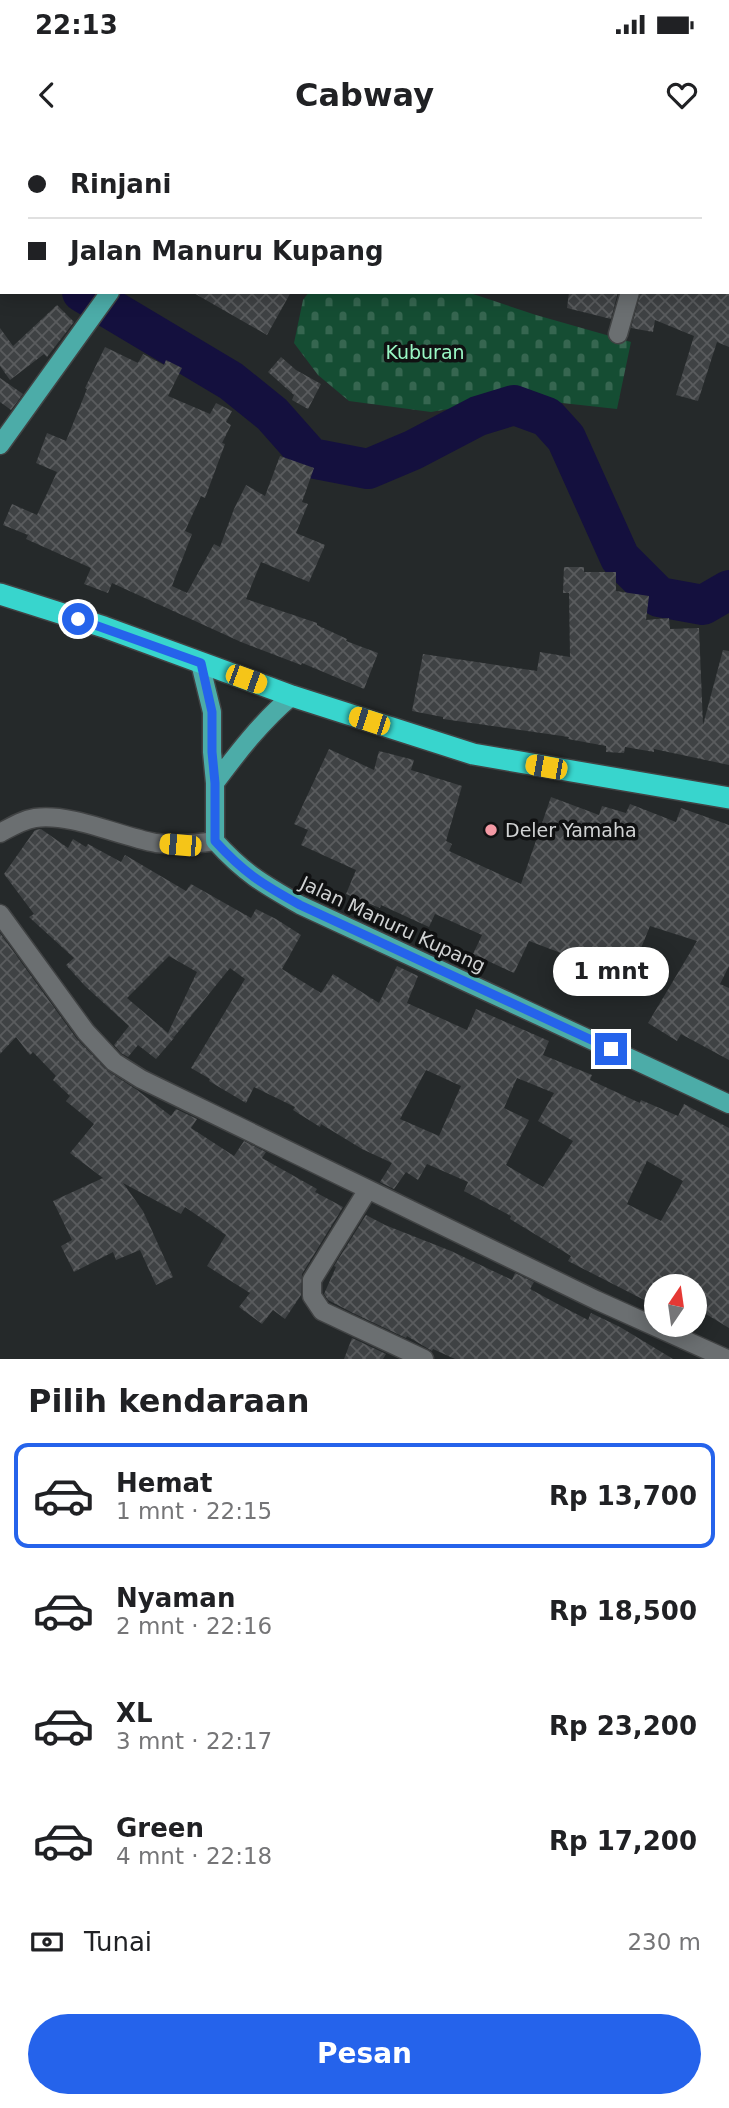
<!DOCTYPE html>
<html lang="id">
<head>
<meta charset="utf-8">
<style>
  body { margin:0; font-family:"DejaVu Sans",sans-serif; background:#f6f6f6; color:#202124; height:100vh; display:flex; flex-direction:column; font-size:26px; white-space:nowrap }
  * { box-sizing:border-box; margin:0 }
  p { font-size:23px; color:#757577 }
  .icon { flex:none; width:38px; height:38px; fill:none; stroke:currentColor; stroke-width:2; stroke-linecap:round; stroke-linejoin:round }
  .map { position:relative; height:1219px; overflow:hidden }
  .sheet { display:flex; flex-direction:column; background:#fff; flex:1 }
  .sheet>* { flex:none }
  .top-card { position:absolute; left:0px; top:0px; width:730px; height:154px; box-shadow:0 4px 18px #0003; display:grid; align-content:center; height:154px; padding:0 28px; background:#fff }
  .needle { width:46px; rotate:13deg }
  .controls { position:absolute; left:644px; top:1134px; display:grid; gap:14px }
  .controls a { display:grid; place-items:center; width:63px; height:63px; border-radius:50%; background:#fff; box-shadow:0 4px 18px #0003; font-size:35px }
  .end { position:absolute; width:32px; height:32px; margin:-16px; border:9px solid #2563eb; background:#fff; box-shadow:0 0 0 4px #fff }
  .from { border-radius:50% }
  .bubble { position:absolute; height:49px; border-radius:24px; background:#fff; box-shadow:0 4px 18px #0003; font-size:23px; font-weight:700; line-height:49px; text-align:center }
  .car { position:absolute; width:21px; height:42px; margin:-21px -10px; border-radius:9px; box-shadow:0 0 5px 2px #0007; background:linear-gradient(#f5c518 24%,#345 0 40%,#f5c518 0 76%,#345 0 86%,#f5c518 0) }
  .top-card b { display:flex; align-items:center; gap:24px; height:66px; font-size:26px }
  .top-card b+b { border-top:2px solid #e0e0e0 }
  .top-card i { width:18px; height:18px; background:#202124 }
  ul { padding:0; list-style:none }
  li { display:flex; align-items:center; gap:21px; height:105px; margin:0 14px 10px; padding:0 14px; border:4px solid transparent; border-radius:14px }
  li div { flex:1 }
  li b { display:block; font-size:26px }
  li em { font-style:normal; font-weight:700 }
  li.active { border-color:#2563eb }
  li>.icon { width:63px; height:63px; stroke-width:1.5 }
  h2 { padding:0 28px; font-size:32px; line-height:84px }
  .pay { display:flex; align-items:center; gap:18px; height:77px; padding:0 28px; font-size:26px }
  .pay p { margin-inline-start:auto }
  .cta { display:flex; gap:14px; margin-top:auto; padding:14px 28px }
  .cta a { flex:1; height:80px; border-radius:42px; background:#2563eb; color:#fff; font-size:28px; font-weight:700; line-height:80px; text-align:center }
  .status { display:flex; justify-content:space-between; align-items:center; height:49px; padding:0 35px; background:#fff; direction:ltr }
  .status svg { height:19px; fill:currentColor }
  header { display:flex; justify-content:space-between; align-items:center; height:91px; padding:0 28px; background:#fff; font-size:32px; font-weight:700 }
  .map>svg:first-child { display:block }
  .cemetery { fill:url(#cemetery-stones) }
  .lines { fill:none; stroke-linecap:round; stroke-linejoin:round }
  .river { stroke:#14103e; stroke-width:40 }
  .building { fill:url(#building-cross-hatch); fill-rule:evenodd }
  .minor-casing { stroke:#414344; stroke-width:21 }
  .major-casing { stroke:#414344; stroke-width:21 }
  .highway-casing { stroke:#414344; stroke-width:24 }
  .minor { stroke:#6b6f71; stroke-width:18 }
  .major { stroke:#4caca8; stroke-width:18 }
  .highway { stroke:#38d5cd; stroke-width:21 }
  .route { stroke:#2563eb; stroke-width:9 }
  .poi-dot { fill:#f49aa5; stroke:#101112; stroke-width:2.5 }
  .labels { text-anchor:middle; stroke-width:7; stroke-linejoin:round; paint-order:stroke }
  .park-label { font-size:19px; fill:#9af8c5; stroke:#101112 }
  .poi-label { font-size:19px; fill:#d1d3d4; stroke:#101112; text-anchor:start }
  .street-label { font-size:19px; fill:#d1d3d4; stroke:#101112 }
</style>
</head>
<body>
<div class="status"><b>22:13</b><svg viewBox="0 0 49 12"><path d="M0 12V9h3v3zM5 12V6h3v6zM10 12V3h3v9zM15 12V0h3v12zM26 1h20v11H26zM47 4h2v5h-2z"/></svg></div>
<header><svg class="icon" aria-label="back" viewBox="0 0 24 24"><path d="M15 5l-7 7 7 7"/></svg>Cabway<svg class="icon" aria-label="heart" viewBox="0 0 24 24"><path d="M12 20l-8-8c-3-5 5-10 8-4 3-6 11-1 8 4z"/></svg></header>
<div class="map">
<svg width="729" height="1219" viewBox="0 0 729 1219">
  <defs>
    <pattern id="cemetery-stones" width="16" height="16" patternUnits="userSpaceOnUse" patternTransform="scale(1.75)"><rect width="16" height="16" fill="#154d33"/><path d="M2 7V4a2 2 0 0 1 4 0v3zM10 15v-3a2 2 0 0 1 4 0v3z" fill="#366650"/></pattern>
    <pattern id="building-cross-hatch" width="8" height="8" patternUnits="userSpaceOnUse" patternTransform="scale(1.75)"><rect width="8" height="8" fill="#3f4244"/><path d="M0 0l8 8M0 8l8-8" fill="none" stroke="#5a5c5e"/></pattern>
  </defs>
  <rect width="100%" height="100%" fill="#25292a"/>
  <path class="cemetery" d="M 309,152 L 467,152 L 536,175 L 631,202 L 617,269 L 553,262 L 495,261 L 431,272 L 349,261 L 318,235 L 294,203 L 303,160 Z"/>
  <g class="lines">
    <path class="river" d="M 0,77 L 2,80
      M 82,152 L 231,241 L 272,274 L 311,318 L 368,329 L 413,310 L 478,276 L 514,265 L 547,277 L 566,298 L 620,418 L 659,457 L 703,465 L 729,450"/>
  </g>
  <path class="building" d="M 192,152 L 291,152 L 267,195 Z
    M 569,152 L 618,152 L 611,179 L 567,168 Z
    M 641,152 L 729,152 L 729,207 L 717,202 L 698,261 L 676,255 L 694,196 L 655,180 L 653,192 L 631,188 Z
    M 57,165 L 74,182 L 47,217 L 44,214 L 10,240 L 0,226 L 0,188 L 13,206 Z
    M 105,207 L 138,223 L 143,214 L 164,225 L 166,220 L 182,228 L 168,256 L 210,274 L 216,263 L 232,271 L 226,282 L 231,285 L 222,303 L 225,304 L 205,358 L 201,356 L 185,391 L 192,394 L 172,446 L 187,453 L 214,404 L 220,407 L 234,369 L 246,345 L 265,356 L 280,316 L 314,328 L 302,362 L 308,364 L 296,393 L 325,405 L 309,442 L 261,422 L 246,459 L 317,483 L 317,485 L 347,499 L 346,501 L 378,513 L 364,549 L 302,523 L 301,525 L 241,502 L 112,443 L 108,453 L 84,444 L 91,428 L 26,399 L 28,395 L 3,385 L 12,364 L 37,375 L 57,332 L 36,323 L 47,293 L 66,301 L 87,249 L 85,248 Z
    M 281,217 L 296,230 L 321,244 L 308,269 L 292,260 L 294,255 L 268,232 Z
    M 0,238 L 23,254 L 11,270 L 0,262 Z
    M 564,427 L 584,427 L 584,432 L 616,432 L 616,451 L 649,456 L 646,480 L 669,478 L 670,489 L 699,488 L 703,585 L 723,510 L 729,511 L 729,625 L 654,609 L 654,612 L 625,607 L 624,613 L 606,612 L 606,606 L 568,599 L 569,597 L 443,579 L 443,577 L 412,571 L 423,514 L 537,531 L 540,512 L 570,517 L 569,453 L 563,453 Z
    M 329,609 L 374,630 L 379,611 L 414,620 L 411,630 L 462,646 L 446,701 L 452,704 L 449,711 L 521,744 L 551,657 L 599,675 L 602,666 L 626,673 L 630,664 L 676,682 L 681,668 L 729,685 L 729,826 L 720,844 L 729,848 L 729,920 L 681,894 L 677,901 L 648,883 L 697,801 L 650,786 L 626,845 L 590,831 L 586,839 L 563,828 L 569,816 L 529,801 L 514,833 L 473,814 L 482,795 L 435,774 L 429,787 L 381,765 L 380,768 L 346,754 L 356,730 L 301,705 L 308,690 L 294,684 Z
    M 41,689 L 68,708 L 73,699 L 86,707 L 88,704 L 121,722 L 125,715 L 186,751 L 191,744 L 251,778 L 256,769 L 276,779 L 301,795 L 282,829 L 321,853 L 333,834 L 379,863 L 397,826 L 418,836 L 407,863 L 467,890 L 476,869 L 549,901 L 543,915 L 592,935 L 590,940 L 640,963 L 641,960 L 678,976 L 684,964 L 729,988 L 729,1188 L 706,1174 L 707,1171 L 695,1165 L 695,1146 L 656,1146 L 656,1166 L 568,1121 L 571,1116 L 510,1079 L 511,1076 L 464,1051 L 468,1042 L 427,1024 L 418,1040 L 406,1032 L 394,1049 L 380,1042 L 392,1023 L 362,1009 L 321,984 L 320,987 L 293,970 L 295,967 L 254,947 L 246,963 L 209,941 L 210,939 L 191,928 L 245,839 L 230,828 L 174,897 L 171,895 L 174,898 L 156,919 L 138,905 L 128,917 L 121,913 L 114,905 L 129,886 L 85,846 L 66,825 L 74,818 L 29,777 L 34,774 L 4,734 L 35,690 ZM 169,816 L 197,832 L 168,893 L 127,858 ZM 426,930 L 461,946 L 439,996 L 400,979 ZM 517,938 L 554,953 L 538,981 L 573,1001 L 543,1047 L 506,1025 L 529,980 L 504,968 ZM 647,1021 L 683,1041 L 661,1081 L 627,1064 Z
    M 0,793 L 77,899 L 108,931 L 137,950 L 171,976 L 176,969 L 197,979 L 191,988 L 234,1016 L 244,1001 L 266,1012 L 262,1018 L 317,1049 L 315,1052 L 343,1067 L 302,1134 L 301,1155 L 285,1179 L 273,1170 L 262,1184 L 239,1167 L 250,1153 L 207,1126 L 226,1095 L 185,1067 L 181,1074 L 123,1043 L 143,1071 L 173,1137 L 156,1145 L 140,1110 L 116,1120 L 113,1112 L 74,1132 L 61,1106 L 72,1100 L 53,1061 L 103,1038 L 70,1013 L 94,984 L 66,961 L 70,956 L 53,940 L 56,936 L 33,912 L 30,915 L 16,897 L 0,914 Z
    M 366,1075 L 385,1085 L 451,1111 L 512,1140 L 515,1133 L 534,1142 L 530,1149 L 565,1168 L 588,1180 L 591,1173 L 620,1187 L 673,1219 L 455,1219 L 433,1209 L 432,1211 L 407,1196 L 406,1198 L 353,1173 L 328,1160 L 324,1154 L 336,1127 L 334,1126 Z
    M 352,1198 L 386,1214 L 383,1219 L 344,1219 Z"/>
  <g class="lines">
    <defs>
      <path id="minor" d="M 451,0 L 456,2
        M 681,2 L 681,0
        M 728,107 L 729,108
        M 618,194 L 630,152
        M 0,693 C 11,687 22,680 35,678 C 72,673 118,696 156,703 C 176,706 195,704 215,701
        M 0,774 L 86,892 L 114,922 L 141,939 L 596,1160 L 727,1219
        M 367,1051 L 312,1140 L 312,1156 L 322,1171 L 424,1219"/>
      <path id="major" d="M 206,2 L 207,0
        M 0,305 L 110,152
        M 200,523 L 212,572 L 212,612 L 215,643 L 215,701 C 244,733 263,744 300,765 L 729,964
        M 215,643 C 238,612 262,581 292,556"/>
      <path id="highway" d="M 0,454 L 104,487 L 292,556 L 473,614 L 729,658"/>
    </defs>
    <use href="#minor" class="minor-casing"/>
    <use href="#major" class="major-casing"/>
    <use href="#highway" class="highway-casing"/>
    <use href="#minor" class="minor"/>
    <use href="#major" class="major"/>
    <use href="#highway" class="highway"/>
  </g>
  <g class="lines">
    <path class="route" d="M 78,479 L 201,523 L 212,572 L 212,612 L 215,643 L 215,701 C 244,733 262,744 300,765 L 611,909"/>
  </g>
  <circle class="poi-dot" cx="491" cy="690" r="7"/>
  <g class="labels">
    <g class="park-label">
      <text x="425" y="219">Kuburan</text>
    </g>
    <g class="poi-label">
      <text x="505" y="697">Deler Yamaha</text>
    </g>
    <g class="street-label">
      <text transform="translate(393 784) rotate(25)" y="7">Jalan Manuru Kupang</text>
    </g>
  </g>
</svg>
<div class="controls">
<a><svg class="needle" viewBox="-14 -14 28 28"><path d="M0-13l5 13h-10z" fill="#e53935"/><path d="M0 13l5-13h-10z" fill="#757577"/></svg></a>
</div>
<i class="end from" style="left:78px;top:479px"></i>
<i class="end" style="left:611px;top:909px"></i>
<div class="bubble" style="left:553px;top:807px;width:116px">1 mnt</div>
<i class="car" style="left:246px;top:539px;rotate:110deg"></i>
<i class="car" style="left:369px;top:581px;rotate:288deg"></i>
<i class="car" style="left:546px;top:627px;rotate:280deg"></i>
<i class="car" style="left:180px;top:705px;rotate:275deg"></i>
<div class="top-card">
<b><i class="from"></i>Rinjani</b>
<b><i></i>Jalan Manuru Kupang</b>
</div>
</div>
<section class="sheet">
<h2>Pilih kendaraan</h2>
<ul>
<li class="active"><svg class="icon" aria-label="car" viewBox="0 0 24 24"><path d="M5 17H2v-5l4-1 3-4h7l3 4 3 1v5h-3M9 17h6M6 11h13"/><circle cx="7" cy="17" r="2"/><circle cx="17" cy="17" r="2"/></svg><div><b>Hemat</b><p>1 mnt · 22:15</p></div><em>Rp 13,700</em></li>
<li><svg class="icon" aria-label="car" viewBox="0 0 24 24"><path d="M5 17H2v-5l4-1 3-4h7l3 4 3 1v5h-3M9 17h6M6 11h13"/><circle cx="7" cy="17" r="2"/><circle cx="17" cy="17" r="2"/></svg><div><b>Nyaman</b><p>2 mnt · 22:16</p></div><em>Rp 18,500</em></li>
<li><svg class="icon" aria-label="car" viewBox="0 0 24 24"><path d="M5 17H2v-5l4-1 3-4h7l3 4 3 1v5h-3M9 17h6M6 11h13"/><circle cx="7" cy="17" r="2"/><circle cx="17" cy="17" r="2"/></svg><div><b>XL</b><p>3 mnt · 22:17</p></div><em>Rp 23,200</em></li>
<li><svg class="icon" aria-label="car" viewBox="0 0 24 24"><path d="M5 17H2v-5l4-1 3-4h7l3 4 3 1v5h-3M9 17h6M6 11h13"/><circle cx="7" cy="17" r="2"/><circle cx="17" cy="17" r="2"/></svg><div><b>Green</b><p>4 mnt · 22:18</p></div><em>Rp 17,200</em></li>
</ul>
<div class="pay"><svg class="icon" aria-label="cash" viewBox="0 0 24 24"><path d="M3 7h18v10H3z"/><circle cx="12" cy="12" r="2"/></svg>Tunai<p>230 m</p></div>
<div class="cta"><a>Pesan</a></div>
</section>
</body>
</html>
